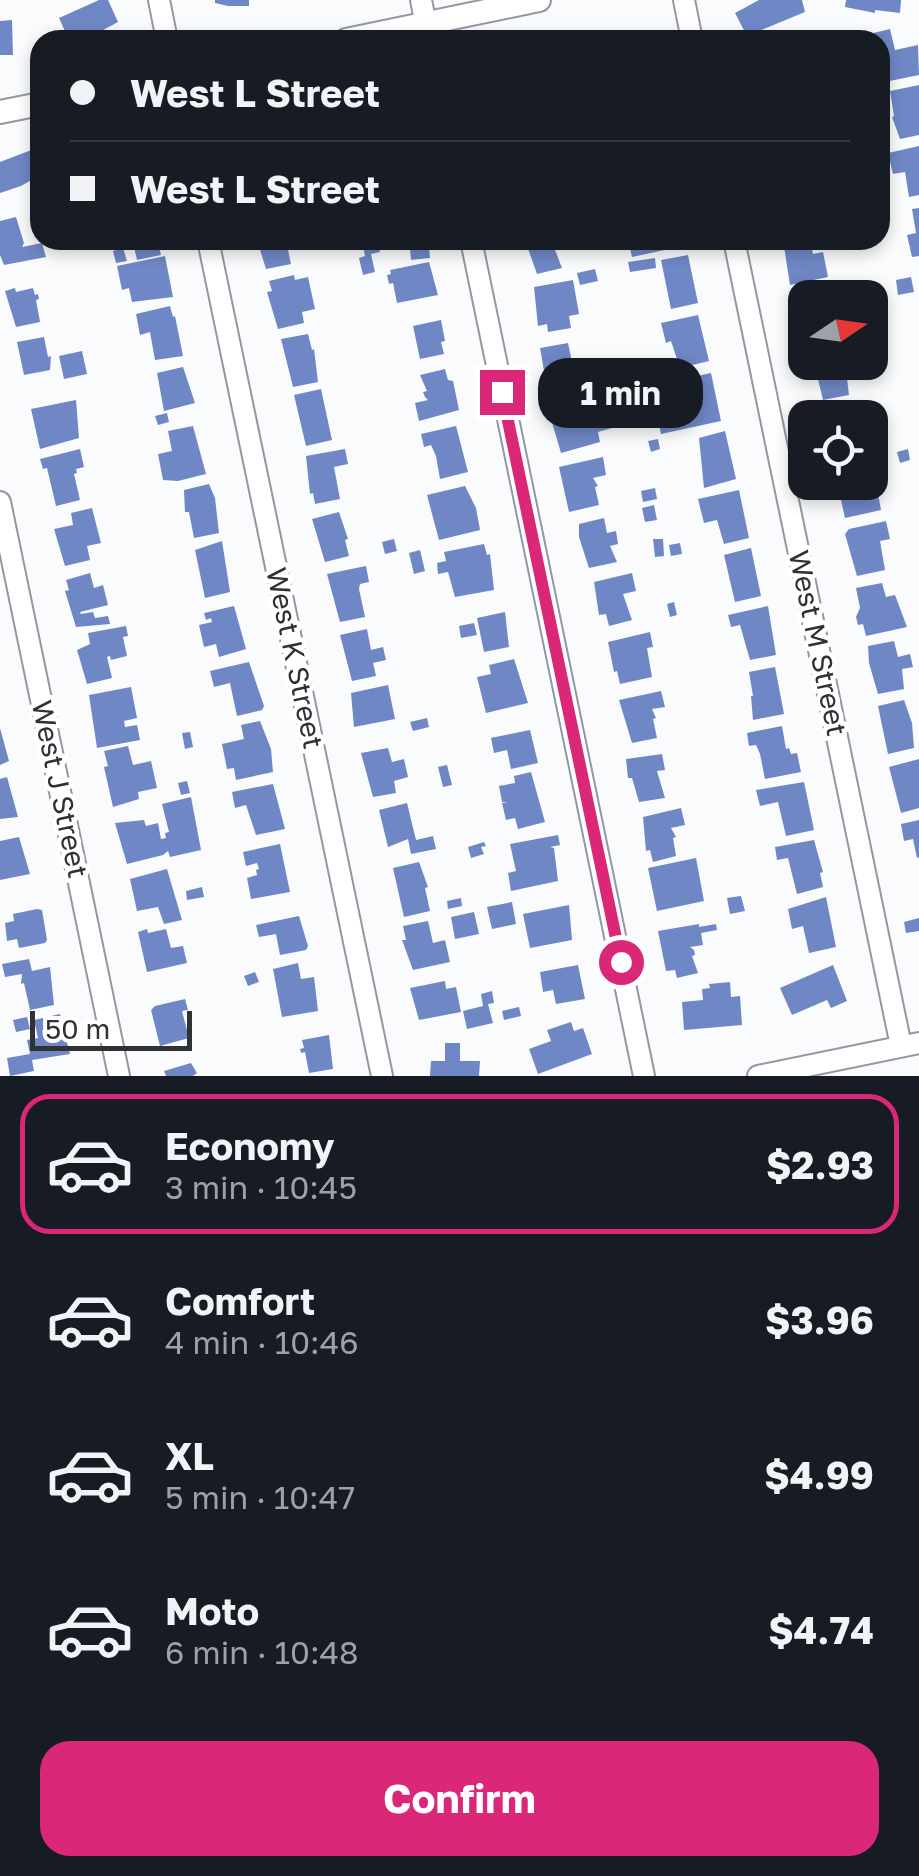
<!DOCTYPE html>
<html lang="en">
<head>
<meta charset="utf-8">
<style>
  body { margin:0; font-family:"Golos Text",sans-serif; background:#20242c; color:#f1f3f6; height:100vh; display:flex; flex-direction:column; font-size:38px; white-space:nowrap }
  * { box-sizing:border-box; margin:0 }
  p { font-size:32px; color:#9ea1a6 }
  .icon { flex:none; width:55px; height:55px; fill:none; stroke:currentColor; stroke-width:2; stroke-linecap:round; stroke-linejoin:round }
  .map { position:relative; height:1076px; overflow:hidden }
  .side { display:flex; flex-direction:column; background:#171b24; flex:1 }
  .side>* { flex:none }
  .top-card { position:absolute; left:30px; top:30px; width:860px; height:220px; border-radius:30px; box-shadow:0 5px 15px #0003; display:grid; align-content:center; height:220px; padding:0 40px; background:#171b24 }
  .needle { width:65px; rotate:77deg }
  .controls { position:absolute; left:788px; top:280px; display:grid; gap:20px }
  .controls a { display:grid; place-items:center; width:100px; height:100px; border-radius:20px; background:#171b24; box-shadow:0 5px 15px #0003; font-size:50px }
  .scale { position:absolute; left:30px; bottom:25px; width:162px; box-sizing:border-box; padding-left:10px; border:5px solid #2f3135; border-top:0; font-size:28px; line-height:35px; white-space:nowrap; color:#2f3135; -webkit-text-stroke:8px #fff; paint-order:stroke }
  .end { position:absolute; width:45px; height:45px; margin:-22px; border:12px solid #db2777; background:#fff; box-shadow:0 0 0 5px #fff }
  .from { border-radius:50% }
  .bubble { position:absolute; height:70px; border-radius:30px; background:#171b24; box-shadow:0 5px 15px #0003; font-size:32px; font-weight:700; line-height:70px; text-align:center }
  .top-card b { display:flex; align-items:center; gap:35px; height:95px; font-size:38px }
  .top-card b+b { border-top:2px solid #363941 }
  .top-card i { width:25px; height:25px; background:#f1f3f6 }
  ul { padding:18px 0 0; list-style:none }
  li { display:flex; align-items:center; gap:30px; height:140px; margin:0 20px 15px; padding:0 20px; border:5px solid transparent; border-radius:30px }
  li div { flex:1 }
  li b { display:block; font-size:38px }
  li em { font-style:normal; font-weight:700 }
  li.selected { border-color:#db2777 }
  li>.icon { width:90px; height:90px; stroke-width:1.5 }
  .primary-button { display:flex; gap:20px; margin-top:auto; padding:20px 40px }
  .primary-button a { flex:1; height:115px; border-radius:30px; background:#db2777; color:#fff; font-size:40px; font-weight:700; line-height:115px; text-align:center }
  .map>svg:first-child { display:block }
  .building { fill:#6f87c5 }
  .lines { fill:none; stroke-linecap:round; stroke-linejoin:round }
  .minor-casing { stroke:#9397a2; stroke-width:24 }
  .tertiary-casing { stroke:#9397a2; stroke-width:26 }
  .minor { stroke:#fff; stroke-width:20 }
  .tertiary { stroke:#fff; stroke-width:22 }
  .route { stroke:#db2777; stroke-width:12 }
  .labels { text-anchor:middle; stroke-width:9; stroke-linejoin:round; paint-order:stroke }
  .street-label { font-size:28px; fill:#2f3135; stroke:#fff }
</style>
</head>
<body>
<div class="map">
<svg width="919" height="1076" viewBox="0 0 919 1076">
  <rect width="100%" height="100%" fill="#fafbfd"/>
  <path class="building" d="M 99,0 L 108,0 L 118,22 L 85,40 L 69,40 L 59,18 Z
    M 215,0 L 249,0 L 249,6 L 228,6 L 215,3 Z
    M 759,0 L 802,0 L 805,12 L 747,36 L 735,13 Z
    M 846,0 L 901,0 L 900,13 L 875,10 L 875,13 L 845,7 Z
    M 12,20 L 13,55 L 0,55 L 0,21 Z
    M 890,29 L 895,50 L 918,45 L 919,75 L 880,83 L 880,40 L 866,40 L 865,35 Z
    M 623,31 L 644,32 L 646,40 L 600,40 L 600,35 L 623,34 Z
    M 919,85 L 919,135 L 900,139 L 892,117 L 894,116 L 890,91 Z
    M 919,146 L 919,195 L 909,197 L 905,172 L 893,174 L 888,153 Z
    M 34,149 L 36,153 L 40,151 L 40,175 L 21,186 L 0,193 L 0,162 Z
    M 919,208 L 919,256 L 912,257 L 907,235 L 916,233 L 912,209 Z
    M 16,217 L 24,243 L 22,247 L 42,243 L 46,257 L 4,265 L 0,255 L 0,221 Z
    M 257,240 L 286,240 L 291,264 L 266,269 Z
    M 377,240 L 380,252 L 371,254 L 375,272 L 363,275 L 359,258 L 365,256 L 362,241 Z
    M 525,240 L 563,240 L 565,247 L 555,250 L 562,268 L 537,274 Z
    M 628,240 L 687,240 L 688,245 L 632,257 Z
    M 783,240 L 810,240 L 813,254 L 823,252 L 828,277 L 790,285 Z
    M 158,242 L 161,255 L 137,260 L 134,247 Z
    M 429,247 L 430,258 L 411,260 L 410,249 Z
    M 123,248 L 127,261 L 116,263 L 113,251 Z
    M 688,255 L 698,303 L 671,309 L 661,260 Z
    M 165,256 L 173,297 L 132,302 L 129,288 L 122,290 L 117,266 Z
    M 655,258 L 656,268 L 630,272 L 628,262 Z
    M 429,262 L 438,295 L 397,303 L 393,283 L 389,284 L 387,275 L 391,274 L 390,270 Z
    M 595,269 L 598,281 L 580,285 L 577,273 Z
    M 294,275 L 295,280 L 308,277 L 315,309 L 302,312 L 304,323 L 278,329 L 267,292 L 272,291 L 269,281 Z
    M 911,277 L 914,292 L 898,295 L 896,280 Z
    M 573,280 L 579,314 L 569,316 L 571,328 L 548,332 L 547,324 L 538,326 L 534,287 Z
    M 15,288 L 16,292 L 33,288 L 35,295 L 38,294 L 39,299 L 36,300 L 40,322 L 16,327 L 5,291 Z
    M 817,290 L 819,298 L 805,298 L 805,342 L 801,343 L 794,322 L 792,296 Z
    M 170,306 L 173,317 L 175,316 L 183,356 L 155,360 L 150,332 L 140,335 L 136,314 Z
    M 698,315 L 709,361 L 680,368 L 671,341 L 666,343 L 661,323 Z
    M 441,320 L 445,341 L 441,342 L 444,354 L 420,359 L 413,326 Z
    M 308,334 L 312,350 L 314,349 L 318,382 L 293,387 L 281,339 Z
    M 44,337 L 48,357 L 51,356 L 50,370 L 24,375 L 17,342 Z
    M 568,343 L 575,376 L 546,382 L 540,348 Z
    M 82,351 L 87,374 L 64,379 L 59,356 Z
    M 814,362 L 855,362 L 856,368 L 846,370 L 849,395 L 823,400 Z
    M 183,367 L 195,403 L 164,411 L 157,373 Z
    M 445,369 L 448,380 L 453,381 L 459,410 L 419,421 L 415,403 L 428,400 L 425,397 L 423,392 L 427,391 L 420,375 Z
    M 711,373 L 721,421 L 661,434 L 655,408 L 675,402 L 670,382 Z
    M 321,389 L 332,440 L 306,446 L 294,395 Z
    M 590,398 L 594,415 L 608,413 L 612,428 L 598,432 L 600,442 L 561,453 L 548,409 Z
    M 76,400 L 79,438 L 40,449 L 31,409 Z
    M 851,405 L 854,418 L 826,418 L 824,411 Z
    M 167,413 L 169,422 L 158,425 L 155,416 Z
    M 193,426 L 206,474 L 178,481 L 163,480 L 158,454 L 172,451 L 168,431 Z
    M 456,426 L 468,472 L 440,479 L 436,456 L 431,445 L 424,447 L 421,434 Z
    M 725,431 L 736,479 L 704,488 L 699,438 Z
    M 658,439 L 660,449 L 651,452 L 648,441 Z
    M 80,449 L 84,467 L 76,469 L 77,473 L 74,474 L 80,500 L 56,506 L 47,468 L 43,469 L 40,459 Z
    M 345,449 L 348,464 L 334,467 L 340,499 L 315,504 L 313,493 L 310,494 L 306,456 Z
    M 908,449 L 910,460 L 900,463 L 897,452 Z
    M 603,457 L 606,475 L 593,478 L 598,486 L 595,487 L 599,505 L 569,512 L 559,467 Z
    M 837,482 L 876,483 L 881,510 L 845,518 Z
    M 209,484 L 215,498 L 219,533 L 194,538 L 189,512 L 185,512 L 184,490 Z
    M 465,486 L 476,508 L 480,530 L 439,540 L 427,495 Z
    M 655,488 L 657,499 L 643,502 L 641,491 Z
    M 739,490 L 749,538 L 724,544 L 717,520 L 704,523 L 698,499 Z
    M 654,505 L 657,520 L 645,522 L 642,508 Z
    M 92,508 L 101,543 L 87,546 L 90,560 L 65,566 L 54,529 L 73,525 L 71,513 Z
    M 339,512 L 348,539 L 345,540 L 349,556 L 325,562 L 312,519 Z
    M 604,518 L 607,533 L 616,531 L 618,544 L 610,546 L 617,562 L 589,568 L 579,537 L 579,524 Z
    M 886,521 L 890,539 L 880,541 L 885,570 L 857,576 L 845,534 L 849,529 Z
    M 394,539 L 397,551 L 385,554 L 382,542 Z
    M 653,539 L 663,539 L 664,556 L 655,557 Z
    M 222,541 L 230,592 L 205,598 L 195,550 Z
    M 680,543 L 682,554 L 671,556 L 669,545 Z
    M 484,544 L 487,555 L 490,554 L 494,590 L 455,597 L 448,572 L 438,574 L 437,563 L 446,561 L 444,552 Z
    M 751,548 L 761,596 L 735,602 L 724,555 Z
    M 420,550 L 425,571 L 414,574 L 409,553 Z
    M 366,566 L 369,582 L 360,584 L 359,589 L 365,617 L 340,622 L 327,574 Z
    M 90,573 L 94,588 L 103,585 L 108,605 L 80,612 L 81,614 L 93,612 L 95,618 L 108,616 L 110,624 L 76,627 L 65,591 L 69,590 L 66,580 Z
    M 632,573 L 636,591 L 623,594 L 632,620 L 609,626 L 606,614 L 599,615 L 594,582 Z
    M 882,583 L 886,597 L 895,595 L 907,627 L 866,636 L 863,624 L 858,625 L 856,617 L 860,608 L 856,588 Z
    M 674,602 L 677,615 L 670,617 L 667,604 Z
    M 234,606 L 246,649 L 219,657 L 216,644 L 204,647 L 199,625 L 212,622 L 211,618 L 206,620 L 204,613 Z
    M 768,606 L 776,655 L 750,660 L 740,625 L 731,627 L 728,615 Z
    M 505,612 L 509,647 L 484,652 L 477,618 Z
    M 474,623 L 477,635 L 461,638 L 459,626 Z
    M 126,626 L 128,636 L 123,637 L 127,656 L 111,660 L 110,656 L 107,657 L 112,678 L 87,684 L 77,650 L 90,644 L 88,633 Z
    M 367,629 L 371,650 L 383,647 L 386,660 L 373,663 L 376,676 L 352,681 L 340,635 Z
    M 650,632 L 653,647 L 647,648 L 652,677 L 620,684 L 617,671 L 614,672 L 608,642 Z
    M 894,641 L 898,657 L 910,654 L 913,667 L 902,669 L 904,689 L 878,694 L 869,663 L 868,646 Z
    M 514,659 L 528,703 L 486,713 L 477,677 L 491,674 L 489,665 Z
    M 249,662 L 264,706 L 262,710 L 237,716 L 230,683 L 214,687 L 210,671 Z
    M 775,667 L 784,714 L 753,720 L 751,696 L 753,696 L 749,672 Z
    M 388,685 L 395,719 L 354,727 L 351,693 Z
    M 131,687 L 137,718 L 124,721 L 125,727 L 137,725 L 140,740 L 97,748 L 89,695 Z
    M 661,691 L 665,707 L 652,709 L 656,718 L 653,719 L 657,738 L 632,743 L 619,700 Z
    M 904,700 L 912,723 L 914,748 L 888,754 L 878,706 Z
    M 427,718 L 429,727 L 413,731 L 410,722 Z
    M 260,721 L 271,749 L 273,772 L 236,780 L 234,768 L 227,769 L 222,744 L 244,739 L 241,725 Z
    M 782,726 L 786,749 L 789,748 L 791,754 L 797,753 L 801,772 L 765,779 L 760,754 L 756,745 L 749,746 L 747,733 Z
    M 0,728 L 9,761 L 0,765 Z
    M 530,730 L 538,763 L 511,769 L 507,750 L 494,753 L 491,738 Z
    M 190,732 L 193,747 L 185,749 L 182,733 Z
    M 128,746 L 133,765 L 151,761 L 157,788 L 138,792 L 139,799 L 113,807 L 104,767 L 108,766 L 104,751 Z
    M 388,748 L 392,762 L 404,759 L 408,777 L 394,781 L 396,793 L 373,797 L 361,753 Z
    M 662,754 L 665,770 L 657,771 L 665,798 L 639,802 L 632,778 L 628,778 L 626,759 Z
    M 919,759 L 919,808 L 901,813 L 889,767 Z
    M 447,765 L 452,785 L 443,787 L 438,767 Z
    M 531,772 L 545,822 L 518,829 L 515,818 L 506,820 L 502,803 L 508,802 L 502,802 L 499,786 L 515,783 L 514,776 Z
    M 7,777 L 18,817 L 0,819 L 0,779 Z
    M 187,781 L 190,793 L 181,795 L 178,783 Z
    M 804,782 L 814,830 L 786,836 L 778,802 L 760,806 L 756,790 Z
    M 273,784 L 285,829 L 256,835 L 246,805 L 235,808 L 232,792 Z
    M 191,797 L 201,850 L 170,857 L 168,851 L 163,855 L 127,864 L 115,823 L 144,820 L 146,826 L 158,823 L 161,839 L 166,838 L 165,833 L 169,832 L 162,804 Z
    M 407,803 L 416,840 L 433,836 L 436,849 L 411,854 L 408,839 L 388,847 L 379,810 Z
    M 681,808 L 685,825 L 671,828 L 676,837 L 673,838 L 676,856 L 653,862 L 650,850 L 646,851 L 643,817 Z
    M 919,820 L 919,857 L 917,858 L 913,839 L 904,841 L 901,824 Z
    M 558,835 L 560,845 L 550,847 L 554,848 L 558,881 L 511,891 L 508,873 L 516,871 L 510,844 Z
    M 19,837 L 30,874 L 0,880 L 0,841 Z
    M 814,840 L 823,872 L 820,873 L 823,887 L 797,894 L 788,858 L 777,860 L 775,847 Z
    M 484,842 L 486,846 L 481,847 L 484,854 L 471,858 L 468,847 Z
    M 280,844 L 290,892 L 251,899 L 247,878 L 257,875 L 256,870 L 259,869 L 257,863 L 246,866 L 243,852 Z
    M 696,858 L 704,901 L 657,911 L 648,868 Z
    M 419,862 L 428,887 L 425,888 L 430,911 L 404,917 L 393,868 Z
    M 167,869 L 182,920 L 164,924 L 158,907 L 137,911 L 130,879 Z
    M 202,887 L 204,897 L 187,900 L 186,891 Z
    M 741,896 L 745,911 L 730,914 L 727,898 Z
    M 826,897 L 836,947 L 809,953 L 803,926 L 792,929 L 788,909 Z
    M 461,898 L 462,906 L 448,909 L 447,901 Z
    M 512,902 L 516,924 L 492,929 L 487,907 Z
    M 569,905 L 572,940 L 530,948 L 523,914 Z
    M 37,909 L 42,910 L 47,940 L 45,943 L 19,948 L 17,939 L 7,941 L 5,923 L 14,921 L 13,914 Z
    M 474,912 L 479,934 L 455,939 L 451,917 Z
    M 299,916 L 308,946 L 306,950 L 280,955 L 276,934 L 259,937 L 256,925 Z
    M 919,918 L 919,931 L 906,933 L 904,922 Z
    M 428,921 L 433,943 L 445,940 L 450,962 L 413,970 L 402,940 L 406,940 L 403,926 Z
    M 699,924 L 699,927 L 716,924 L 717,930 L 701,933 L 703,945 L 690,947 L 694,950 L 695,955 L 692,956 L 698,973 L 677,978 L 675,970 L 666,971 L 658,931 Z
    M 147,929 L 148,933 L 166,929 L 171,948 L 183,946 L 187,963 L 147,972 L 138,932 Z
    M 29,959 L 32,971 L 50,967 L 54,1005 L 30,1010 L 24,983 L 21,984 L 22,974 L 5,977 L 2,964 Z
    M 298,963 L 301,979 L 314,977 L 318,1011 L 282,1017 L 273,969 Z
    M 578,965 L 585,999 L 556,1004 L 553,990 L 543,992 L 540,972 Z
    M 833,965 L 847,1001 L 831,1008 L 827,1000 L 792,1015 L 780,988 Z
    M 255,972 L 259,982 L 248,986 L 244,976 Z
    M 445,981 L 446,989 L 456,987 L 461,1012 L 419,1020 L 410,988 Z
    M 730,982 L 731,997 L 740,996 L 742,1025 L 684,1030 L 682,1002 L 703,1000 L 702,989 L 710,988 L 709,984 Z
    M 492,991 L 494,1003 L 488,1004 L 493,1023 L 467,1029 L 463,1011 L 483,1006 L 481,994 Z
    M 185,999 L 188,1010 L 182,1011 L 189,1038 L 160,1046 L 151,1010 L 155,1006 Z
    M 519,1007 L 521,1016 L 504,1020 L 502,1011 Z
    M 60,1014 L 70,1054 L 32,1060 L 34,1071 L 10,1076 L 7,1058 L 30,1054 L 27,1040 L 38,1038 L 34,1020 Z
    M 27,1017 L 30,1029 L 16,1032 L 13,1020 Z
    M 571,1022 L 574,1031 L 583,1028 L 592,1054 L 538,1074 L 529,1049 L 551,1041 L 547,1030 Z
    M 329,1035 L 333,1069 L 309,1073 L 305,1052 L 301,1053 L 300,1049 L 304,1048 L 302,1040 Z
    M 445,1043 L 460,1043 L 460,1061 L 480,1061 L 479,1076 L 430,1076 L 431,1061 L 445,1061 Z
    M 191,1063 L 197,1073 L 193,1076 L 166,1076 L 164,1071 Z"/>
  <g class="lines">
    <defs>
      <path id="minor" d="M 159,0 L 167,40
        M 421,0 L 429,40
        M 684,0 L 692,40
        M 208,240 L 382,1076
        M 471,240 L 644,1076
        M 734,240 L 901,1046
        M 0,502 L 119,1076
        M 758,1076 L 919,1043"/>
      <path id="tertiary" d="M 346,40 L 539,0
        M 0,112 L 40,104"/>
    </defs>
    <use href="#minor" class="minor-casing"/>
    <use href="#tertiary" class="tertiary-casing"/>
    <use href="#minor" class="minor"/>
    <use href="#tertiary" class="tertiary"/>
  </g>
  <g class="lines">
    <path class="route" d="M 502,392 L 621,962"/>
  </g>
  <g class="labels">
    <g class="street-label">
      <text transform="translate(818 643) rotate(78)" y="10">West M Street</text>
      <text transform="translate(295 658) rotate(78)" y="10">West K Street</text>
      <text transform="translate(60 789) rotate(78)" y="10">West J Street</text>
    </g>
  </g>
</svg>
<div class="controls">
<a><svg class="needle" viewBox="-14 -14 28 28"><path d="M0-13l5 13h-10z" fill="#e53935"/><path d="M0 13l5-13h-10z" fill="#9ea1a6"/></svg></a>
<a><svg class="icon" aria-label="locate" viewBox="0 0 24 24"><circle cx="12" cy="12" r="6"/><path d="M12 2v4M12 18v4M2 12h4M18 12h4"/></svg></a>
</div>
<div class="scale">50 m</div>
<i class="end from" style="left:621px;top:962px"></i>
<i class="end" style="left:502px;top:392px"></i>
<div class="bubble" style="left:538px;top:358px;width:165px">1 min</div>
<div class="top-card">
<b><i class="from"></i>West L Street</b>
<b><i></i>West L Street</b>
</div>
</div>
<section class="side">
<ul>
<li class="selected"><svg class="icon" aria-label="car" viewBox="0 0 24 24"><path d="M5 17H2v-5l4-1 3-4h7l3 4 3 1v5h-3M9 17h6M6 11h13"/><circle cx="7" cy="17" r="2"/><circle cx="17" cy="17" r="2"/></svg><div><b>Economy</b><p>3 min · 10:45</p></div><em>$2.93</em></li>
<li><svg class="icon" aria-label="car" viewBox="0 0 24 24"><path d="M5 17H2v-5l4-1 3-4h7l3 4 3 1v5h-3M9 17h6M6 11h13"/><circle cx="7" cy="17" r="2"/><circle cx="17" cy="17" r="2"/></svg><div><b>Comfort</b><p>4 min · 10:46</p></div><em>$3.96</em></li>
<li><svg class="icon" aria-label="car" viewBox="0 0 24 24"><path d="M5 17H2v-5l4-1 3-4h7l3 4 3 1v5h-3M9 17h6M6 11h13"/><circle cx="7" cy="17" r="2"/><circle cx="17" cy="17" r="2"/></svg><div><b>XL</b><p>5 min · 10:47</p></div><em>$4.99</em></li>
<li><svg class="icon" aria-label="car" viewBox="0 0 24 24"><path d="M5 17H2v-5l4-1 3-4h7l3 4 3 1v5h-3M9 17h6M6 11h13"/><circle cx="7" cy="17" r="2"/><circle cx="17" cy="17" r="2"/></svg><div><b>Moto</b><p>6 min · 10:48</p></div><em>$4.74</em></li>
</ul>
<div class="primary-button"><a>Confirm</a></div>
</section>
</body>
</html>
